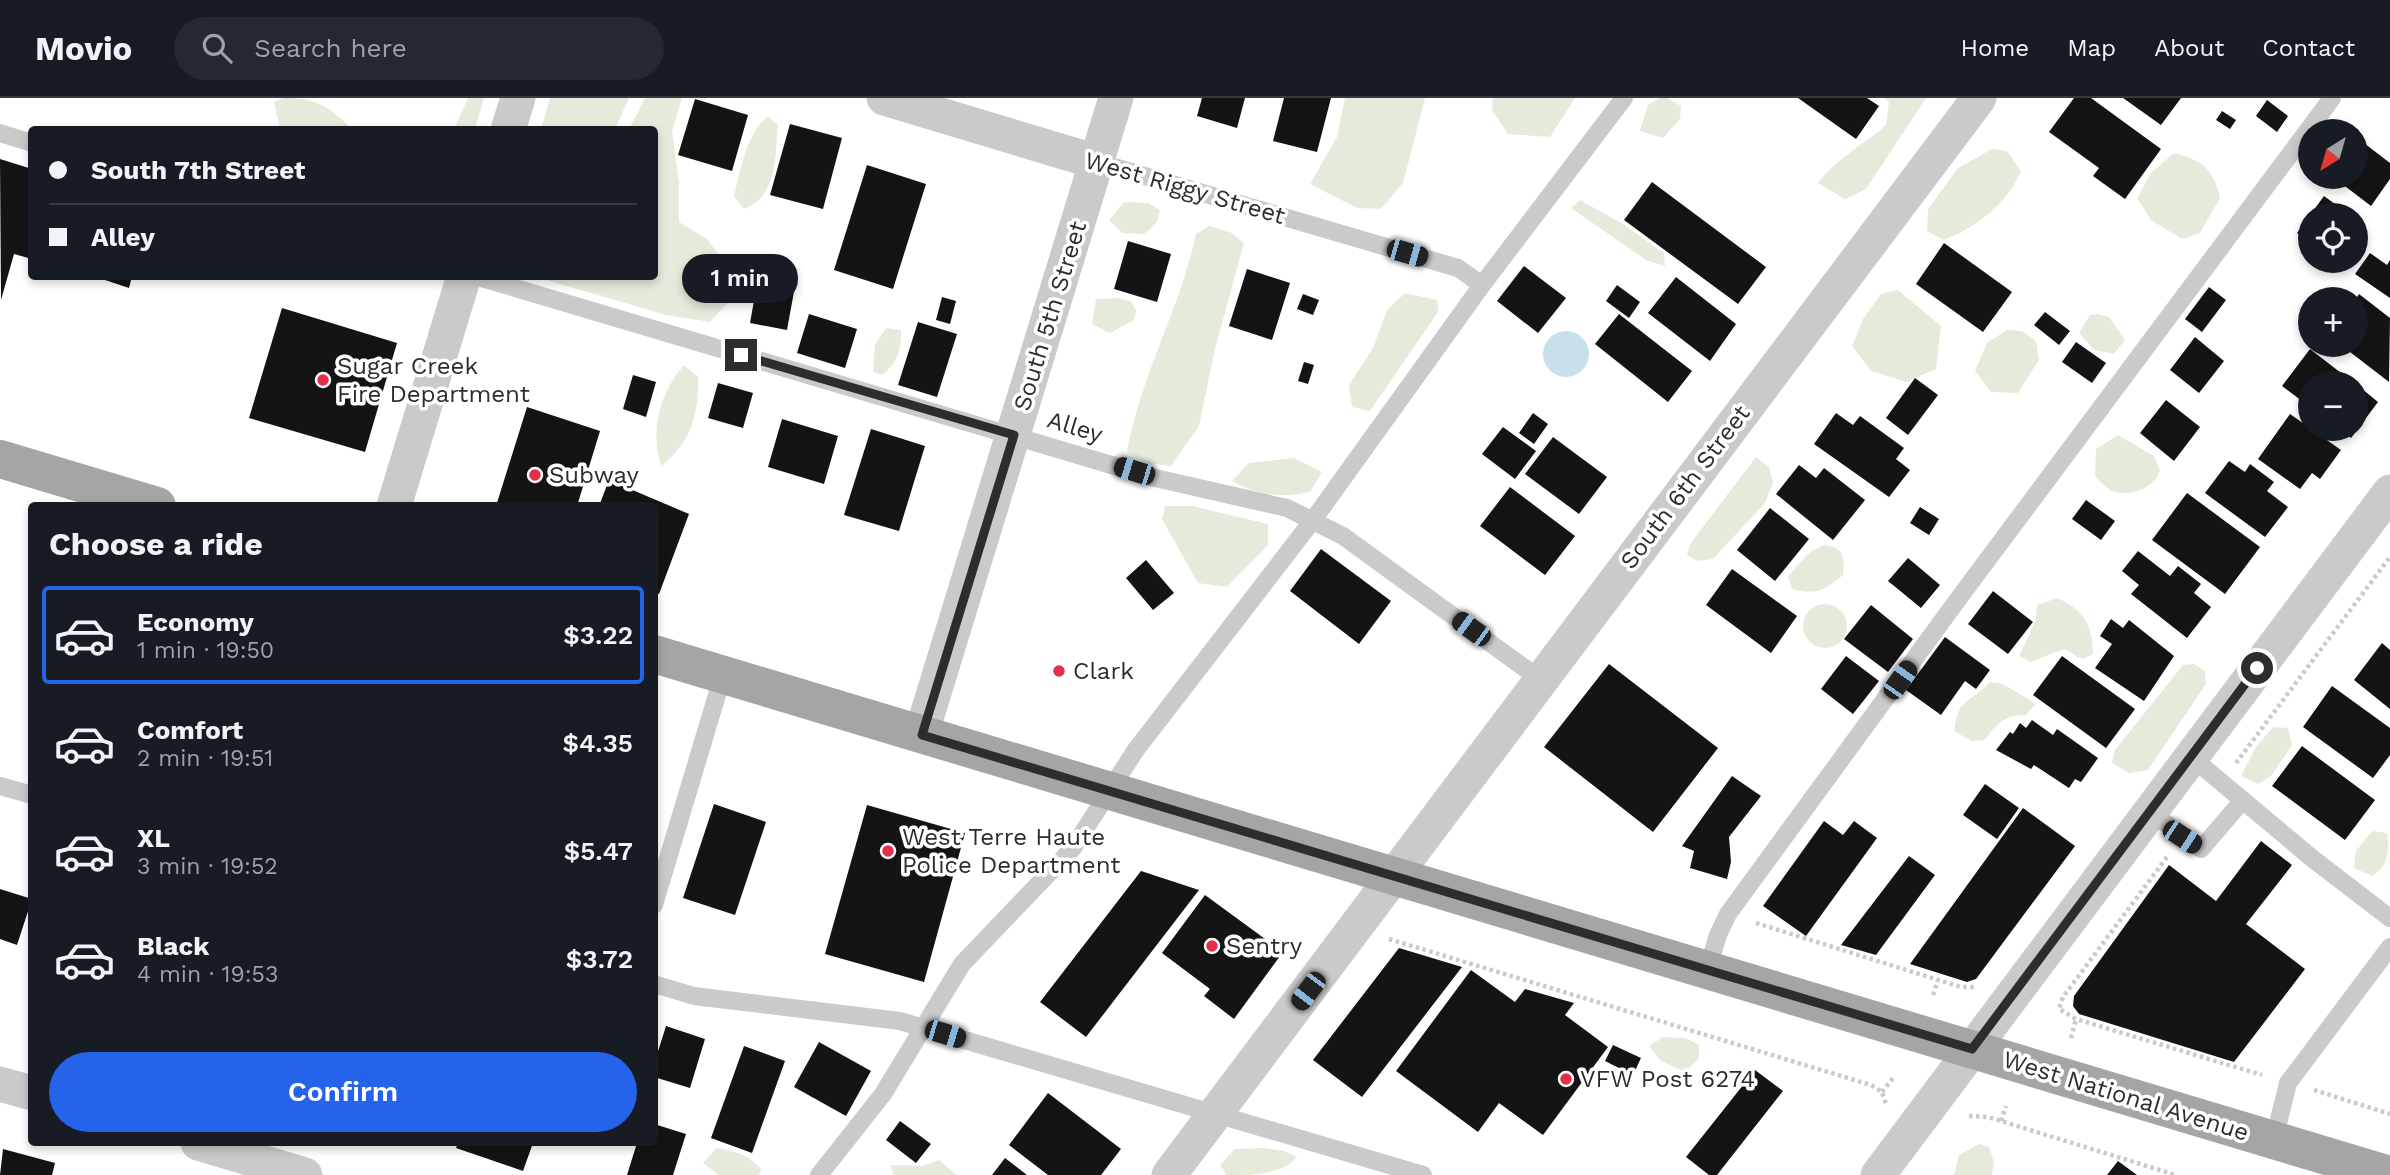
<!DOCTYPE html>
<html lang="en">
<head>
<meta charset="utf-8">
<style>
  body { margin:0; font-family:"Work Sans",sans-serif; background:#242831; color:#f1f3f6; height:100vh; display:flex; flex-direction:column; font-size:26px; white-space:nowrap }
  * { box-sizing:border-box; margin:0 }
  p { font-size:23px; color:#9ea1a6 }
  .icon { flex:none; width:38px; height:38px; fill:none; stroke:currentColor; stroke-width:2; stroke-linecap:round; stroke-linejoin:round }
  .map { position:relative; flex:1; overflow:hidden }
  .sheet { position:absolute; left:28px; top:404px; width:630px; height:644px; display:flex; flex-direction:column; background:#171b24; border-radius:7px; box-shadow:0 4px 10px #0003 }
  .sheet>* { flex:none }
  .guide { position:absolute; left:28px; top:28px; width:630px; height:154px; border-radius:7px; box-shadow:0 4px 10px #0003; display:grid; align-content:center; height:154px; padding:0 21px; background:#171b24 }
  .needle { width:46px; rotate:217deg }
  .tools { position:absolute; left:2298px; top:21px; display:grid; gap:14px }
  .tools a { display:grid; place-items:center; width:70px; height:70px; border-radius:50%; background:#171b24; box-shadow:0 4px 10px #0003; font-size:35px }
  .end { position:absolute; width:32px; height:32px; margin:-16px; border:9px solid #2d2d2d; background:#fff; box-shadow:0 0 0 4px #fff }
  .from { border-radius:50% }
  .bubble { position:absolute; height:49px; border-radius:24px; background:#171b24; box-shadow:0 4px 10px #0003; font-size:23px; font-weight:600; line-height:49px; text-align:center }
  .car { position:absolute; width:21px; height:42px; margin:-21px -10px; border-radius:9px; box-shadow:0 0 5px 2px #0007; background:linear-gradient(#222 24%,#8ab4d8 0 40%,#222 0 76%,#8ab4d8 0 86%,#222 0) }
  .guide b { display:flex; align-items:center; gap:24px; height:66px; font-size:26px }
  .guide b+b { border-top:2px solid #363941 }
  .guide i { width:18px; height:18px; background:#f1f3f6 }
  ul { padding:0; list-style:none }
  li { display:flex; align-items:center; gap:21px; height:98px; margin:0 14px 10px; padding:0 7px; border:4px solid transparent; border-radius:7px }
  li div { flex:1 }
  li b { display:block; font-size:26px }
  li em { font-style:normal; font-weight:600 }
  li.active { border-color:#2563eb }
  li>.icon { width:63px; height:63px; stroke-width:1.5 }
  h2 { padding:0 21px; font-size:32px; line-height:84px }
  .cta { display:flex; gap:14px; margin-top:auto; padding:14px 21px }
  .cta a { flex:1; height:80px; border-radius:42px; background:#2563eb; color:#fff; font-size:28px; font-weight:600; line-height:80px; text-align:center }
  header { display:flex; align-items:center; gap:42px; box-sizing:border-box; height:98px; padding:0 35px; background:#171b24; border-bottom:2px solid #363941 }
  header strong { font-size:33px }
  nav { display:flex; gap:38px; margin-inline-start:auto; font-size:24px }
  .search { width:490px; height:63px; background:#242831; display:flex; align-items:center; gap:18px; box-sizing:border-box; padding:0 24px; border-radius:38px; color:#9ea1a6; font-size:26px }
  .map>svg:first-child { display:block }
  .green { fill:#e5ebdb }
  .water { fill:#c7e0eb }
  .building { fill:#141414 }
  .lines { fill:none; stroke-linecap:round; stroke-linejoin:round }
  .path { stroke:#cacaca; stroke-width:4.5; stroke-dasharray:3.5 3.5; stroke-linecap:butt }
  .lane { stroke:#cacaca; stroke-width:18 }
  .street { stroke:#cacaca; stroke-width:35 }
  .primary { stroke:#a5a5a5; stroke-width:38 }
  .route { stroke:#2d2d2d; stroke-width:9 }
  .poi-dot { fill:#e62e4b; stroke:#fff; stroke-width:2.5 }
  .labels { text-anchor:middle; stroke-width:7; stroke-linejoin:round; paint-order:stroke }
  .street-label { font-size:24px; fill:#2d2d2d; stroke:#fff }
  .poi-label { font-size:24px; fill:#2d2d2d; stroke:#fff; text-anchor:start }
</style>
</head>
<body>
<header>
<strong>Movio</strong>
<div class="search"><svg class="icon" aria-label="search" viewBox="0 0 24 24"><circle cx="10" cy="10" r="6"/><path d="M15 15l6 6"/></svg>Search here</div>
<nav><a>Home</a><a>Map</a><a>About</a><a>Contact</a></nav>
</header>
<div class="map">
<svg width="2390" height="1077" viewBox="0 0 2390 1077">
  <rect width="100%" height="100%" fill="#fff"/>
  <path class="green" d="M 283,0 C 317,0 328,8 352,31 L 280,31 L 274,4 Z
    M 468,0 L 484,0 L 475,31 L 454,31 Z
    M 550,0 L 629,0 L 615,31 L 541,31 Z
    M 645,0 L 682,0 L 672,34 L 679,85 L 679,124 L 707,141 L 733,174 L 733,199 L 710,224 L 666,217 L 536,179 L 654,178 L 654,32 L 629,31 Z
    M 1345,0 L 1425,0 L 1403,85 L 1381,111 L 1357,110 L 1310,86 L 1337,39 Z
    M 1493,0 L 1575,0 L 1550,39 L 1508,36 L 1492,12 Z
    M 1659,0 L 1667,0 L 1681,8 L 1680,21 L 1663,40 L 1640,33 L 1648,7 Z
    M 1884,0 L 1926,0 L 1866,91 L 1845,101 L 1818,85 C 1837,60 1863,47 1886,27 L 1889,4 Z
    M 768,19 L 778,27 C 775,57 778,98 744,111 L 734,98 C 740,75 747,32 768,19 Z
    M 1992,51 L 2007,53 L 2021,73 C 2006,107 1978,128 1944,142 L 1927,133 L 1928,111 L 1958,70 Z
    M 2174,55 C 2203,63 2213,70 2220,100 L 2200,135 L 2182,141 L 2151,122 L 2137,100 L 2151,75 Z
    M 1580,102 L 1623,126 L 1664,155 L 1665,168 L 1646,162 L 1571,110 Z
    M 1124,104 L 1148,105 L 1160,112 L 1157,124 L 1145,136 L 1122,135 L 1109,122 Z
    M 1209,128 L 1230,134 L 1244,145 L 1215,251 L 1199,328 L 1171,368 L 1147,365 L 1127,354 C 1140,279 1180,211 1196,136 Z
    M 1898,192 L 1941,228 L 1936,271 L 1906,284 L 1871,273 L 1852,248 L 1863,221 L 1881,196 Z
    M 1405,195 L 1437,202 L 1438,214 L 1370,313 L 1352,309 L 1349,287 L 1373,250 L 1387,212 Z
    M 1117,200 L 1131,203 L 1136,213 L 1134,222 L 1110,235 L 1092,226 L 1096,201 Z
    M 2098,216 L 2109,219 L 2125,242 L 2114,256 L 2094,252 L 2079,235 L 2090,217 Z
    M 886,230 L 901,232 C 901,253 899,263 882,277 L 873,274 L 875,247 Z
    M 2007,232 L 2022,233 L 2036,243 L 2039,262 L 2018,295 L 1991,294 L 1975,273 L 1987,245 Z
    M 684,267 L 698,279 C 699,316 691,345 661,368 C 650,332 659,296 684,267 Z
    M 2118,337 L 2154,358 L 2160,373 C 2153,391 2131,399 2112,393 C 2106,390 2100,383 2095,378 L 2096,351 Z
    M 1756,359 L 1769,369 L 1773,385 L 1765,405 L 1713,461 L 1697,463 L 1687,457 L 1690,446 Z
    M 1294,360 L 1322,374 L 1310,394 C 1280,400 1260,398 1232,383 L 1249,365 Z
    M 1165,408 L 1192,408 L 1268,426 L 1268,447 L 1227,489 L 1198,485 L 1162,421 Z
    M 1824,447 C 1844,449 1845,459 1843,477 C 1824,493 1815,497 1792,491 L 1788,478 L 1809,455 Z
    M 2057,500 C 2083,511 2093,527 2093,556 L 2082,561 L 2064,551 L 2030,564 L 2019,558 L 2036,522 L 2037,507 Z
    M1803 528a22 22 0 1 1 44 0a22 22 0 1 1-44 0Z
    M 2194,566 L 2205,573 L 2206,586 L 2148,672 L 2129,675 L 2112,665 L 2115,652 L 2183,567 Z
    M 1990,584 L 2003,586 L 2036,606 L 2025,618 C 2006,615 1995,628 1985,642 L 1971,643 L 1954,633 C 1958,598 1970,606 1990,584 Z
    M 2273,629 L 2288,630 L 2292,647 L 2272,677 L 2258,686 L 2241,678 L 2256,649 Z
    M 2372,733 L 2387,735 C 2390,753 2388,769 2372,778 L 2354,770 L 2356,753 Z
    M 1663,939 L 1685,940 L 1699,947 L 1699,960 L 1685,974 L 1661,963 L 1649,948 Z
    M 1979,1046 L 1989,1049 L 1994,1064 L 1992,1077 L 1954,1077 L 1959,1057 Z
    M 716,1050 C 736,1053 749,1057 762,1072 L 758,1077 L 719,1077 L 703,1065 Z
    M 1262,1050 L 1284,1053 L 1297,1059 C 1282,1077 1252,1077 1226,1077 L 1220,1067 L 1235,1051 Z
    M 939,1062 L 957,1077 L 893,1077 L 891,1067 L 923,1068 Z"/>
  <path class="water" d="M1543 256a23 23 0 1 1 46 0a23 23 0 1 1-46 0Z"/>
  <path class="building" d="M 1202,0 L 1245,0 L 1237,30 L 1197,18 Z
    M 1284,0 L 1331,0 L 1317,54 L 1273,43 Z
    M 1798,0 L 1867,0 L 1879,8 L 1856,41 Z
    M 2074,0 L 2091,0 L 2161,51 L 2125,101 L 2093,78 L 2099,70 L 2049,34 Z
    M 2123,0 L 2181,0 L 2161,27 Z
    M 695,1 L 748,17 L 732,73 L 678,57 Z
    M 2267,2 L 2288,18 L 2277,34 L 2256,18 Z
    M 2222,13 L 2236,22 L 2230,31 L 2216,22 Z
    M 790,26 L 842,40 L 823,111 L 770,97 Z
    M 2356,39 L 2390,65 L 2390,81 L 2371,108 L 2333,79 L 2356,79 Z
    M 0,61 L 32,71 L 32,161 L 14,156 L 1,202 Z
    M 867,67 L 926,86 L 893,191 L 834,172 Z
    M 1652,84 L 1766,169 L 1738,206 L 1624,122 Z
    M 2324,98 L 2350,117 L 2310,117 L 2310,145 L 2297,135 Z
    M 1128,143 L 1171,156 L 1157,204 L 1114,191 Z
    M 1944,145 L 2012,194 L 1983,234 L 1916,186 Z
    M 2370,155 L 2387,167 L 2390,162 L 2390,200 L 2355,176 Z
    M 1524,168 L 1566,200 L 1538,235 L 1497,203 Z
    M 1247,171 L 1290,185 L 1272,242 L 1229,228 Z
    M 93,178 L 132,178 L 129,190 Z
    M 1676,179 L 1736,226 L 1710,263 L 1648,215 Z
    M 758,180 L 795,188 L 787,232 L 750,225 Z
    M 1617,187 L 1640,204 L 1629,220 L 1606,203 Z
    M 2209,189 L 2226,202 L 2202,234 L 2185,221 Z
    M 1303,196 L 1319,202 L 1313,217 L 1297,211 Z
    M 2359,196 L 2390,220 L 2389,284 L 2341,247 L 2356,247 L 2356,201 Z
    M 942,199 L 956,203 L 950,226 L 936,222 Z
    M 282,210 L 397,245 L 365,354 L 249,320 Z
    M 2045,214 L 2070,233 L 2059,247 L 2034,227 Z
    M 809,216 L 857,231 L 845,270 L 797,255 Z
    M 1619,216 L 1692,273 L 1668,304 L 1595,246 Z
    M 918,224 L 957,236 L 937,299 L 898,287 Z
    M 2195,239 L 2224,263 L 2199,295 L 2170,272 Z
    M 2076,244 L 2106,265 L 2092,285 L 2062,264 Z
    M 2310,251 L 2354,285 L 2310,285 L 2310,309 L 2282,288 Z
    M 1304,264 L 1314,267 L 1308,286 L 1298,283 Z
    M 633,277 L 656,284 L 646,319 L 623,311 Z
    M 1915,280 L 1938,297 L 1908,337 L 1886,320 Z
    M 718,285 L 753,295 L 743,330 L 708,320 Z
    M 2356,286 L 2378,304 L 2351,340 L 2339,331 L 2356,331 Z
    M 2166,302 L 2200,329 L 2174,363 L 2140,335 Z
    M 527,309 L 600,333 L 577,408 L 496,408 Z
    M 1533,315 L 1548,326 L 1534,346 L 1519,335 Z
    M 1836,315 L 1853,327 L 1860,318 L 1904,350 L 1896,361 L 1910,372 L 1889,399 L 1814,346 Z
    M 2290,316 L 2341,352 L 2320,381 L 2312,375 L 2300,391 L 2258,361 Z
    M 782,321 L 838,338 L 824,386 L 768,369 Z
    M 1503,329 L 1536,353 L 1515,381 L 1482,356 Z
    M 871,331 L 925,348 L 899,433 L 844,417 Z
    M 1553,339 L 1607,379 L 1579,416 L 1525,376 Z
    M 2229,363 L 2245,374 L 2250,366 L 2274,384 L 2267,393 L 2288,409 L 2265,439 L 2205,395 Z
    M 1799,367 L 1816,380 L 1824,370 L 1865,402 L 1833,442 L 1776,396 Z
    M 609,382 L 689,416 L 659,496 L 654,494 L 654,408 L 599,408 Z
    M 1510,389 L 1575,438 L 1545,477 L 1480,428 Z
    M 2187,395 L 2260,449 L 2225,496 L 2152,442 Z
    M 2086,402 L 2115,423 L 2101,442 L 2072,421 Z
    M 1920,409 L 1939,421 L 1929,437 L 1910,425 Z
    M 1770,410 L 1809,441 L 1775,483 L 1737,452 Z
    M 1321,451 L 1391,503 L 1359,546 L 1290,493 Z
    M 2138,453 L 2170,478 L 2178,468 L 2201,486 L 2194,495 L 2211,509 L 2187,540 L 2131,496 L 2139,487 L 2122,473 Z
    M 1908,460 L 1940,487 L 1921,510 L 1888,483 Z
    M 1146,462 L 1174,495 L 1153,512 L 1126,480 Z
    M 1732,471 L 1797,518 L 1771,555 L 1706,507 Z
    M 1993,493 L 2033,524 L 2008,556 L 1968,526 Z
    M 1871,507 L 1913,541 L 1888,574 L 1844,541 Z
    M 2111,521 L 2123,530 L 2129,522 L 2174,558 L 2144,603 L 2095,570 L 2112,546 L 2100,538 Z
    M 1945,539 L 1990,572 L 1976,591 L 1965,583 L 1941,617 L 1906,592 Z
    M 2382,545 L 2390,552 L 2390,611 L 2354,582 Z
    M 1846,558 L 1879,583 L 1853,616 L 1821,591 Z
    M 2062,558 L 2135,611 L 2106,650 L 2033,597 Z
    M 1609,566 L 1718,650 L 1653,734 L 1544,649 Z
    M 2332,588 L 2390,630 L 2390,657 L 2373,680 L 2303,629 Z
    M 2032,622 L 2053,637 L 2057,631 L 2098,660 L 2081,684 L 2075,681 L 2069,690 L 2034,667 L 2031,671 L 1996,652 L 2010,634 L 2013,636 L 2020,625 L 2026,630 Z
    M 2302,648 L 2375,702 L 2345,742 L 2272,688 Z
    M 1732,678 L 1761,698 L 1729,739 L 1731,764 L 1727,781 L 1690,770 L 1694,753 L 1682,748 Z
    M 1985,686 L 2019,710 L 1997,741 L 1963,717 Z
    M 714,706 L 766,724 L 735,817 L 683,800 Z
    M 867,707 L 965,735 L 924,884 L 825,856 Z
    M 2023,710 L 2075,748 L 1976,881 L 1967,884 L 1910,866 Z
    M 1824,723 L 1843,737 L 1854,723 L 1877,740 L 1806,838 L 1763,808 Z
    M 2261,743 L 2292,767 L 2246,826 L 2305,871 L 2234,964 L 2079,916 L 2073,908 L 2074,898 L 2169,767 L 2216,803 Z
    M 1909,758 L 1935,777 L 1876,857 L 1841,847 Z
    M 1141,773 L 1199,792 L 1086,939 L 1040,904 Z
    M 0,791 L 32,801 L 17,847 L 0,841 Z
    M 1205,797 L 1283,854 L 1234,921 L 1204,898 L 1210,891 L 1162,855 Z
    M 1399,850 L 1462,869 L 1362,999 L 1313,962 Z
    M 1471,872 L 1515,904 L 1525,891 L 1574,905 L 1565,917 L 1608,949 L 1543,1037 L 1499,1005 L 1478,1034 L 1396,973 Z
    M 666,928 L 705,941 L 690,990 L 654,979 L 654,966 Z
    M 819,944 L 871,973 L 846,1018 L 794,989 Z
    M 1613,947 L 1641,960 L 1633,977 L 1605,963 Z
    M 744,948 L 785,963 L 752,1055 L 711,1040 Z
    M 1755,972 L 1783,993 L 1717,1077 L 1709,1077 L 1686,1059 Z
    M 1048,995 L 1121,1051 L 1101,1077 L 1048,1077 L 1009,1047 Z
    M 900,1023 L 931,1046 L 916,1065 L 886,1042 Z
    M 654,1026 L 686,1036 L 673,1077 L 627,1077 L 637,1045 L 654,1045 Z
    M 458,1045 L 533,1045 L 523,1073 L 456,1050 Z
    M 3,1051 L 55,1065 L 52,1077 L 0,1077 Z
    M 1005,1060 L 1027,1077 L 992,1077 Z
    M 2118,1063 L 2137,1077 L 2107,1077 Z"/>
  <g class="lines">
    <path class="path" d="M 2236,665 L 2390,459
      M 2167,759 L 2063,899 L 2059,911 L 2076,921 L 2262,977
      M 1756,825 L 1961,889 L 1975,889
      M 1389,841 L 1871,987 L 1882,994 L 1886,1006
      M 1933,897 L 1938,882
      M 2071,940 L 2076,921
      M 2314,992 L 2390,1016
      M 1882,994 L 1893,980
      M 1969,1018 L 1988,1019 L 2176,1077
      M 2001,1023 L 2006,1008"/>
    <path class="lane" d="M 0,35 L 32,45
      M 1097,64 L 1458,170 L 1482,187
      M 475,178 L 1155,380 L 1287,410 L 1343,438 L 1541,582
      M 2190,658 L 2313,761 L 2390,820
      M 0,688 L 32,697
      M 2149,713 L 2201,751 L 2243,702
      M 654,807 L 723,577
      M 1707,873 L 1718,837 L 1728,816 L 1956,504 L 2332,0
      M 654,886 L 694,898 L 900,923 L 1423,1077
      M 2274,1042 L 2288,985 L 2390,849
      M 819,1077 L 883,996 L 962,866 L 1073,750 L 1135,653 L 1313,422 L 1482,187 L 1624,0"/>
    <path class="street" d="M 884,0 L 1097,64
      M 508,32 L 518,0
      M 394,408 L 464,178
      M 921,637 L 1116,0
      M 0,986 L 32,995
      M 198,1045 L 305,1077
      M 1169,1077 L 1979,0
      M 1878,1077 L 2390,394"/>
    <path class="primary" d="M 0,361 L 157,408
      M 654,556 L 2390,1077"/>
  </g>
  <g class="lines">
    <path class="route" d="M 741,257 L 1014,337 L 922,637 L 1972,951 L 2257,570"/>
  </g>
  <g class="poi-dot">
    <circle cx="323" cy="282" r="7"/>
    <circle cx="535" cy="377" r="7"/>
    <circle cx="1059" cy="573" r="7"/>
    <circle cx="888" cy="753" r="7"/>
    <circle cx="1212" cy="848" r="7"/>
    <circle cx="1566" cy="981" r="7"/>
  </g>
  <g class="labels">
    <g class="street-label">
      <text transform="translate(1185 90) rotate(16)" y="8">West Riggy Street</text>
      <text transform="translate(1050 218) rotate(-73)" y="8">South 5th Street</text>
      <text transform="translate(1075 329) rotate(17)" y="8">Alley</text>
      <text transform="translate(1685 389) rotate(-53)" y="8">South 6th Street</text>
      <text transform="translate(2126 998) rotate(17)" y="8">West National Avenue</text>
    </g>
    <g class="poi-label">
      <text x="337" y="276">Sugar Creek<tspan x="337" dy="28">Fire Department</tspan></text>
      <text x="549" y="385">Subway</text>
      <text x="1073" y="581">Clark</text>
      <text x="902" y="747">West Terre Haute<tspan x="902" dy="28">Police Department</tspan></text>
      <text x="1226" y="856">Sentry</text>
      <text x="1580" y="989">VFW Post 6274</text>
    </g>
  </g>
</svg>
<div class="tools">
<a><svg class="needle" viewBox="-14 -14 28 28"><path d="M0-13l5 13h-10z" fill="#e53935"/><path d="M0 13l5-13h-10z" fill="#9ea1a6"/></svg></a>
<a><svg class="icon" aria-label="locate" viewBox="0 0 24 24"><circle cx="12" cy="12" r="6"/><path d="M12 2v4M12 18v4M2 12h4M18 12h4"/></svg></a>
<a>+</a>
<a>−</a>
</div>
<i class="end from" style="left:2257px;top:570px"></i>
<i class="end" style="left:741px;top:257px"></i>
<div class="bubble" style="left:682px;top:156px;width:116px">1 min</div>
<i class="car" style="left:1407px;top:155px;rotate:106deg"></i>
<i class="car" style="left:1134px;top:373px;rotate:287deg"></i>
<i class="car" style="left:1471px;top:531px;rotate:306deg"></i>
<i class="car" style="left:1900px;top:582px;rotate:35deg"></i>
<i class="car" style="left:2182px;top:739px;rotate:123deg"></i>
<i class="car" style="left:1308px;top:893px;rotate:217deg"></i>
<i class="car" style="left:945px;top:936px;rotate:107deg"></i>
<div class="guide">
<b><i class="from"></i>South 7th Street</b>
<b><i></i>Alley</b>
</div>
<section class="sheet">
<h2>Choose a ride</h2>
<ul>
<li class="active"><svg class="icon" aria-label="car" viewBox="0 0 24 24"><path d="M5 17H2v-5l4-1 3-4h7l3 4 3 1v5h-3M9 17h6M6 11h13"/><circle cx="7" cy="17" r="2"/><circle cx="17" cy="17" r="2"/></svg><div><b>Economy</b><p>1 min · 19:50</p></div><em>$3.22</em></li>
<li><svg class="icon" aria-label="car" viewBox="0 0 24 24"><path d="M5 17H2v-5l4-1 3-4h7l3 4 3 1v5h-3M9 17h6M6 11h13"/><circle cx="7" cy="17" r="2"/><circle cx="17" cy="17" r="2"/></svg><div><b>Comfort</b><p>2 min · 19:51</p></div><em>$4.35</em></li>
<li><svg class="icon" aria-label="car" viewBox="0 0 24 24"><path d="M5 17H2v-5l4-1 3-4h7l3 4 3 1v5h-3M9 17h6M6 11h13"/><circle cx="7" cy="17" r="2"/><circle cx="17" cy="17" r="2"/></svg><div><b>XL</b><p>3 min · 19:52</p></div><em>$5.47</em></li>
<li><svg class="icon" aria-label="car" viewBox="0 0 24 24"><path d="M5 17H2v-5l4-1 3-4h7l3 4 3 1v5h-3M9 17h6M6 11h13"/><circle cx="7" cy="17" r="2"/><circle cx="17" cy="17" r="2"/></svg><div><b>Black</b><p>4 min · 19:53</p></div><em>$3.72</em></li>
</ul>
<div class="cta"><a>Confirm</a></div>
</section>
</div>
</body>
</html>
